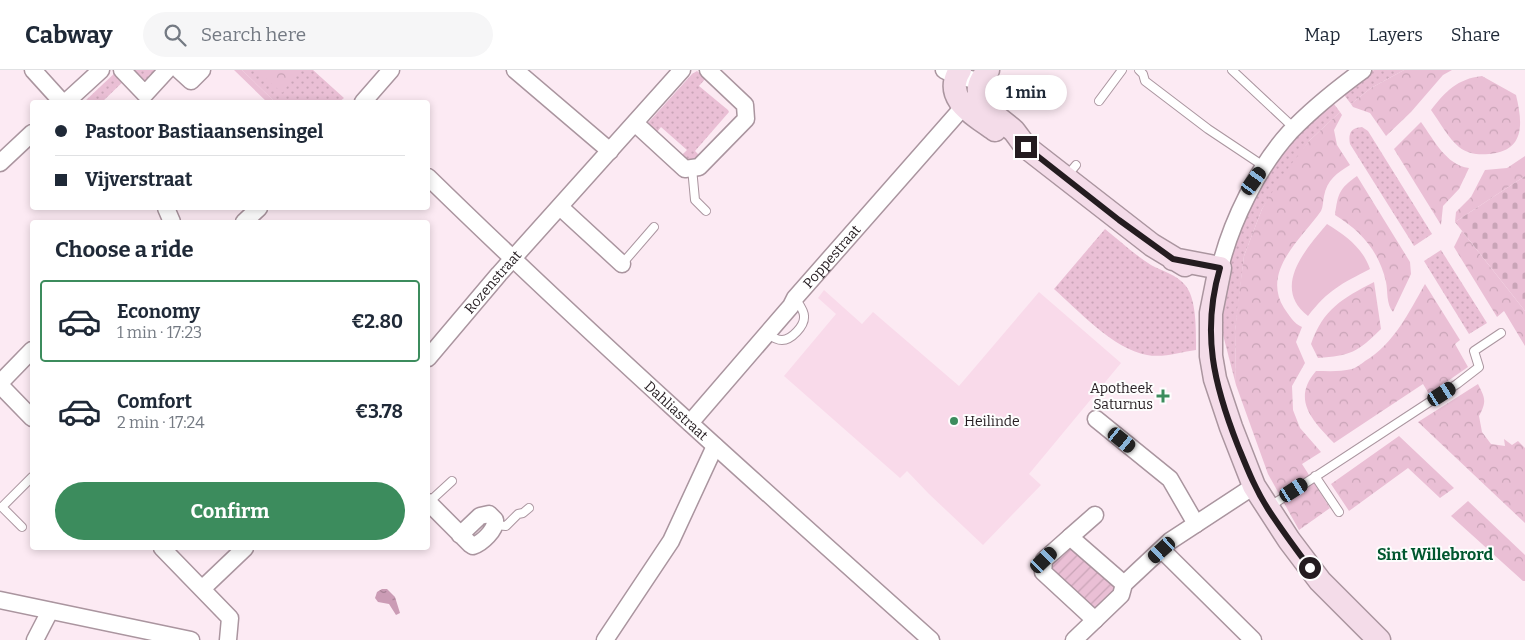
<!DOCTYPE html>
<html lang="en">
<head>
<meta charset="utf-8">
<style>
  body { margin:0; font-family:Bitter,serif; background:#f6f6f7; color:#1f2937; height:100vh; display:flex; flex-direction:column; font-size:19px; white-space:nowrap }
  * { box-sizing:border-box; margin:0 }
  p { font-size:16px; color:#747a83 }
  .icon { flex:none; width:28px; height:28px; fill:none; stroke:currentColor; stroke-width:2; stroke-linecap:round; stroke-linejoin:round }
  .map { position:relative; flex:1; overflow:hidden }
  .drawer { position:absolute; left:30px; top:150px; width:400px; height:330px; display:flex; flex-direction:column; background:#fff; border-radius:5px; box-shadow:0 2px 8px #0003 }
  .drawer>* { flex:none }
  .banner { position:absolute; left:30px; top:30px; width:400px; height:110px; border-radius:5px; box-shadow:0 2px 8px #0003; display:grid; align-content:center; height:110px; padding:0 25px; background:#fff }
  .end { position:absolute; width:22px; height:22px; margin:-11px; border:6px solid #241c20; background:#fff; box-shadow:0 0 0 2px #fff }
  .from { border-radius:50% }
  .bubble { position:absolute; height:35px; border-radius:18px; background:#fff; box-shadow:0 2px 8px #0003; font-size:16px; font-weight:700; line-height:35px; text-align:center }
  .car { position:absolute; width:15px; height:30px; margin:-15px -8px; border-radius:6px; box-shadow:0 0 4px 1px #0007; background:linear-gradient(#222 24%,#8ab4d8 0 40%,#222 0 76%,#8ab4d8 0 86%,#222 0) }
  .banner b { display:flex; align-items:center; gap:18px; height:48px; font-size:19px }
  .banner b+b { border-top:1px solid #e0e1e3 }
  .banner i { width:12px; height:12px; background:#1f2937 }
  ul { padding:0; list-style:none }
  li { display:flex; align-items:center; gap:15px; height:82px; margin:0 10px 8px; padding:0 15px; border:2px solid transparent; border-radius:5px }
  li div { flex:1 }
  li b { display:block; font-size:19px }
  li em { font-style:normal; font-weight:700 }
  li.current { border-color:#3c8c5d }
  li>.icon { width:45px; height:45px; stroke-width:1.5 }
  h2 { padding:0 25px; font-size:22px; line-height:60px }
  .action { display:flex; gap:10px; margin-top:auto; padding:10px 25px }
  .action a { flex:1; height:58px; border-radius:30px; background:#3c8c5d; color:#fff; font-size:20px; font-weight:700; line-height:58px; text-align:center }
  header { display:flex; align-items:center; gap:30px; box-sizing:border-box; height:70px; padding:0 25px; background:#fff; border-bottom:1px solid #e0e1e3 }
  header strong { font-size:24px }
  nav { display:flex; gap:28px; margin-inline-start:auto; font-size:18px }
  .search { width:350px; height:45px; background:#f6f6f7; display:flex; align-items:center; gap:12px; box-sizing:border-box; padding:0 18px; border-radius:28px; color:#747a83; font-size:19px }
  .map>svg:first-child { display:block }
  .built { fill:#f9daea }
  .grass { fill:url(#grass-dots) }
  .forest { fill:url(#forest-crowns) }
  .cemetery { fill:url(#cemetery-stones) }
  .garden { fill:url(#garden-furrows) }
  .pitch { fill:#eabfd5 }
  .water { fill:url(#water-ripples) }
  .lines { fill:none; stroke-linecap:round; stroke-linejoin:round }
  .lane-casing { stroke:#aa959f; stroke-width:10 }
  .street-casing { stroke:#aa959f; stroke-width:19 }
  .secondary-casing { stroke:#aa959f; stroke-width:25 }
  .lane { stroke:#fff; stroke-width:8 }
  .street { stroke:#fff; stroke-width:16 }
  .secondary { stroke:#f4dce9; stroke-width:22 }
  .route { stroke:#241c20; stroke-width:6 }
  .poi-dot { fill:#3c8c5d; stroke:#fdfdfd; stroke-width:2 }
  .labels { text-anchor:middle; stroke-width:4; stroke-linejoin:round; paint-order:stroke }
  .street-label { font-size:14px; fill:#241c20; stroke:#fdfdfd }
  .poi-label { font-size:14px; fill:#241c20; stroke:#fdfdfd; text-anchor:end }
  .quarter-label { font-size:16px; font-weight:bold; fill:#00572f; stroke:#fdfdfd }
</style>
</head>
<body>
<header>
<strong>Cabway</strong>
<div class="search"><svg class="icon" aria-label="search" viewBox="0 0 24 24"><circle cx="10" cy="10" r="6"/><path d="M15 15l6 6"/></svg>Search here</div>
<nav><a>Map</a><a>Layers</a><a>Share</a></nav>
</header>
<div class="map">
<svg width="1525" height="570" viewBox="0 0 1525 570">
  <defs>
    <pattern id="grass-dots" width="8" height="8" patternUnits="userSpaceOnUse" patternTransform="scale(1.25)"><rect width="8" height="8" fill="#eabfd5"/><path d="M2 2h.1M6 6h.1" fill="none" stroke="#c9a4b7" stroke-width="1.8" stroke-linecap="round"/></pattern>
    <pattern id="forest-crowns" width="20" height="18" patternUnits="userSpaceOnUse" patternTransform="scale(1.25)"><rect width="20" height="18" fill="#eabfd5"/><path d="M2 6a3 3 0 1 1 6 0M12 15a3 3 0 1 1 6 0" fill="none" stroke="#c9a4b7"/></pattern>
    <pattern id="cemetery-stones" width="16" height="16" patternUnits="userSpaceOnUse" patternTransform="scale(1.25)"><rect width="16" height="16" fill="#eabfd5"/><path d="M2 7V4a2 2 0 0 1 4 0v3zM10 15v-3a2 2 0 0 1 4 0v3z" fill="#c9a4b7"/></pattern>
    <pattern id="garden-furrows" width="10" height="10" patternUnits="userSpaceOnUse" patternTransform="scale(1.25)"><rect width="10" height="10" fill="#eabfd5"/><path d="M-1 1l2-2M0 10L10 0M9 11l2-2" fill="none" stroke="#c9a4b7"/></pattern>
    <pattern id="water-ripples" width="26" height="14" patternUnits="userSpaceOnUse" patternTransform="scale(1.25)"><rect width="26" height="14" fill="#cb9cb5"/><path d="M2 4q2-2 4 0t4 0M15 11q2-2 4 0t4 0" fill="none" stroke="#a57e93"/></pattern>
  </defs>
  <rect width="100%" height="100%" fill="#fceaf3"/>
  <path class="built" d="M 824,220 L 862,254 L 873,242 L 959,316 L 1039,222 L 1121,293 L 1029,404 L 1041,415 L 983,475 L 929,424 L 907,401 L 900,408 L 784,306 L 836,244 L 818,228 Z"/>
  <path class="grass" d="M 118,0 L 171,0 L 148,23 L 130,5 L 102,32 L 84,32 Z
    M 242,0 L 313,0 L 344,28 L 339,32 L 275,32 Z
    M 1374,0 L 1404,0 L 1371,18 L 1351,34 L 1342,22 L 1363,6 Z
    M 697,1 L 706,8 L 699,16 L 728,40 L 729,42 L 695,81 L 702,88 L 694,92 L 679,88 L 687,80 L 661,57 L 654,66 L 647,54 L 692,4 Z
    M 1331,30 L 1340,42 L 1309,71 L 1262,139 L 1244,186 L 1235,261 L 1236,315 L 1221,257 L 1231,180 L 1249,133 L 1270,98 L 1298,61 Z
    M 1362,57 L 1368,61 L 1432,164 L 1414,176 L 1350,74 C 1348,63 1351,58 1362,57 Z
    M 1105,159 C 1120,171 1135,185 1151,195 C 1162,201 1177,205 1185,215 C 1197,228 1196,263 1196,280 C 1181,282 1163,288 1147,285 C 1113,279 1079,241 1054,219 Z
    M 1441,180 L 1487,253 L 1469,264 L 1424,191 Z"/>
  <path class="forest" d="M 234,0 L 242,0 L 275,32 L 267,32 Z
    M 257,0 L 298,0 L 299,1 L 282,23 Z
    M 1404,0 L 1452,0 L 1443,5 L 1411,42 L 1386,66 L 1370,43 L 1353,37 L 1351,34 L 1371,18 Z
    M 1482,6 L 1516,25 C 1523,54 1525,81 1489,84 C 1478,85 1468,84 1459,77 C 1449,69 1439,51 1431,40 C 1446,21 1457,9 1482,6 Z
    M 1340,42 L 1342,45 L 1334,60 L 1337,75 L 1350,95 C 1337,103 1327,110 1324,126 C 1323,131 1323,137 1321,141 C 1302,168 1261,201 1284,238 C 1289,245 1294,254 1302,257 L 1296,272 L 1305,293 L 1292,316 L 1293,340 L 1300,358 L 1321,382 L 1302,394 L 1330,438 L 1299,460 L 1268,404 L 1236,315 L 1235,261 L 1238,232 L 1244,186 L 1262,139 L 1282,106 L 1309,71 Z
    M 1421,52 C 1434,70 1446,95 1469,98 L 1459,119 L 1443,136 L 1441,155 L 1394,79 Z
    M 1525,86 L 1525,106 L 1455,152 L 1456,142 L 1471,127 L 1485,100 L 1507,98 Z
    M 1357,106 L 1410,192 L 1411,204 L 1393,242 C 1386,234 1388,221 1386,212 C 1379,181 1361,161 1335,145 C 1338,123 1339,119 1357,106 Z
    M 1462,161 L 1525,241 L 1525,276 L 1504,241 L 1497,247 L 1454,177 Z
    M 1374,212 L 1381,259 C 1358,282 1350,286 1318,288 L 1311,274 C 1323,239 1343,228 1374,212 Z
    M 1425,214 L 1460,270 L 1455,274 L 1468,297 L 1429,324 L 1423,314 L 1334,373 C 1313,351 1291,330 1316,301 C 1328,301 1340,302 1352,299 C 1356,298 1361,294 1365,291 C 1394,274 1409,242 1425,214 Z
    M 1478,314 C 1485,328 1487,331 1479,346 L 1482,362 L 1491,374 L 1505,376 L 1504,369 L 1512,375 L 1518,371 L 1525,378 L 1525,453 L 1418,352 Z
    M 1399,366 L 1454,418 L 1440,428 L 1408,398 L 1349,441 L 1331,414 Z
    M 1468,431 L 1525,485 L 1525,511 L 1523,511 L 1451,446 Z"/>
  <path class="cemetery" d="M 1525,106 L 1525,241 L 1455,152 Z"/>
  <path class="garden" d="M 1070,478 L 1112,511 C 1118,524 1109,530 1101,539 L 1094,538 L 1052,501 L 1052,493 L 1064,479 Z"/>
  <path class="pitch" d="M 1327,154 C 1345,165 1363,178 1370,199 C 1341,214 1328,220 1308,246 C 1271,217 1306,179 1327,154 Z"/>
  <path class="water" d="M 382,519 L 387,519 L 395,527 L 400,543 L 396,545 L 389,534 L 378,532 L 375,528 L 377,522 Z"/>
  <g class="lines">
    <defs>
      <path id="lane" d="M 1139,0 L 1143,4 L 1145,11 L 1208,59 L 1265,97
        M 1232,0 L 1294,58
        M 1099,31 L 1122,0
        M 692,98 L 695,130 L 706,141
        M 1066,107 L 1076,95
        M 622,194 L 654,157
        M 768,264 C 772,267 776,270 782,270 C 791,270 805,256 804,246 C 804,240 798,233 795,228
        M 1315,406 L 1339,442
        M 428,433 L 452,411
        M 1269,437 L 1457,314 L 1479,297 L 1474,281 L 1501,263
        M 495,455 L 506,456 L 518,444 L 523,443 L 529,438
        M 22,457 L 2,437 L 32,407"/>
      <g id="street">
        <path d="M 33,0 L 62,32"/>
        <path d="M 122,0 L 145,24 L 167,0"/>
        <path d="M 179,0 L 191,11 L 202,0"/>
        <path d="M 515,0 L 610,81"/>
        <path d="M 944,0 L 956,6 L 980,11"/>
        <path d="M 66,32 L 101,0"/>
        <path d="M 363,32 L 391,0"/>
        <path d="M 636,54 L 685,99 L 699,97 L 746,49 L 745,35 L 708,0"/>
        <path d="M 0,93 L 32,63"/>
        <path id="s1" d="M 428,107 C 591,266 761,418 931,570"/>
        <path d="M 560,137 L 622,194"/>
        <path d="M 166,138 L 172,152"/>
        <path d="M 244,152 L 259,138"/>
        <path d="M 1220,198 C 1231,152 1258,97 1290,62 C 1312,39 1337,19 1363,0"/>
        <path id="s2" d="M 428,288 L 499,204 L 682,0"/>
        <path d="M 0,313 L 32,280"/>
        <path d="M 0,315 L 32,348"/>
        <path d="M 1096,349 L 1170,409 L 1196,454"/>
        <path id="s3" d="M 690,353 L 791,236 L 795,228 L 964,36 L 972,32"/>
        <path d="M 428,432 L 470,474 L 473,476 C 482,473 496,460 495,450 L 489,444 L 480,446 L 460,465"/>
        <path d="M 1070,467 L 1095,445"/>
        <path d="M 162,478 L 230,548 L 228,570"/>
        <path d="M 1162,480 L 1253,570"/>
        <path d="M 203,518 L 245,478"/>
        <path d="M 0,530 L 191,570"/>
        <path d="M 1095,550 L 1043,502 L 1044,490 L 1070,467 L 1124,514"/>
        <path d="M 35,570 L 50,541"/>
        <path d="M 605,570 L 671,471 L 715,376"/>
        <path d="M 1074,570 L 1121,525 L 1124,514 L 1170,471 L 1254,416"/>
      </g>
      <path id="secondary" d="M 960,0 C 942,29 975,45 995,60
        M 988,0 C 985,5 980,10 979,17 C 976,35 1002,50 1014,61 C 1018,66 1022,72 1026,77 L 1152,175 L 1185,195
        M 1173,189 L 1220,198 L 1211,243 L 1211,286 L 1215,309 L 1231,357 L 1254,416 L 1289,470 L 1320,511 L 1379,570"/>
    </defs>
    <use href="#lane" class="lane-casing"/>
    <use href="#street" class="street-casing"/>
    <use href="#secondary" class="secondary-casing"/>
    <use href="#lane" class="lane"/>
    <use href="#street" class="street"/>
    <use href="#secondary" class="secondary"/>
  </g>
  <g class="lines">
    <path class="route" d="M 1026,77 L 1119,150 L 1173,189 L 1220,198 C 1201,263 1214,315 1238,376 C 1247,398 1255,419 1268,439 C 1281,459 1295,478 1310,498"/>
  </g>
  <g class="poi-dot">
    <path d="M1160.5 318.5h5v5h5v5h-5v5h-5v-5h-5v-5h5z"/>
    <circle cx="954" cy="351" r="5"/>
  </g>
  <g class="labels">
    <g class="street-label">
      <text dy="5" stroke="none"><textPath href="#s3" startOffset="219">Poppestraat</textPath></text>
      <text dy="5" stroke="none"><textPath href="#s2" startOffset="100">Rozenstraat</textPath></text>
      <text dy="5" stroke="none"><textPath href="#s1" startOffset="341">Dahliastraat</textPath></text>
    </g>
    <g class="poi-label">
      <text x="1153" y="323">Apotheek<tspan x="1153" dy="16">Saturnus</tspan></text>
      <text x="964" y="356" text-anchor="start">Heilinde</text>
    </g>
    <g class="quarter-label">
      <text x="1435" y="490">Sint Willebrord</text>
    </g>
  </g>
</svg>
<i class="end from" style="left:1310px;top:498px"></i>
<i class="end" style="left:1026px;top:77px"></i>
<div class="bubble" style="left:985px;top:5px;width:82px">1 min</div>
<i class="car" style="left:1254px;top:111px;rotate:36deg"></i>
<i class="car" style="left:1442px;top:324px;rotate:57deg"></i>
<i class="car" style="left:1122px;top:370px;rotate:129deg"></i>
<i class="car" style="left:1294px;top:420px;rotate:57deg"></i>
<i class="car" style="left:1162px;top:480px;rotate:228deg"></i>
<i class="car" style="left:1044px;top:490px;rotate:46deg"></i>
<div class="banner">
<b><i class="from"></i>Pastoor Bastiaansensingel</b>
<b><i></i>Vijverstraat</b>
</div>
<section class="drawer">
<h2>Choose a ride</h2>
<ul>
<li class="current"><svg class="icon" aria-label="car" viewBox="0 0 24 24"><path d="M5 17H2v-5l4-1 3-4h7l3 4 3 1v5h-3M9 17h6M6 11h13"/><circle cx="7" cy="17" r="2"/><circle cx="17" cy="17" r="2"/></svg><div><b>Economy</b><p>1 min · 17:23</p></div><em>€2.80</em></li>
<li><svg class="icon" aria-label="car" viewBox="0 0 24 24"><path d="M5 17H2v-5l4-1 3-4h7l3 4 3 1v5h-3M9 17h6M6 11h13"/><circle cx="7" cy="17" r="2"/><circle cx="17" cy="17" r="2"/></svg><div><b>Comfort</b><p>2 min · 17:24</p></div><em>€3.78</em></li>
</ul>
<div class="action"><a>Confirm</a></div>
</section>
</div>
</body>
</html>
